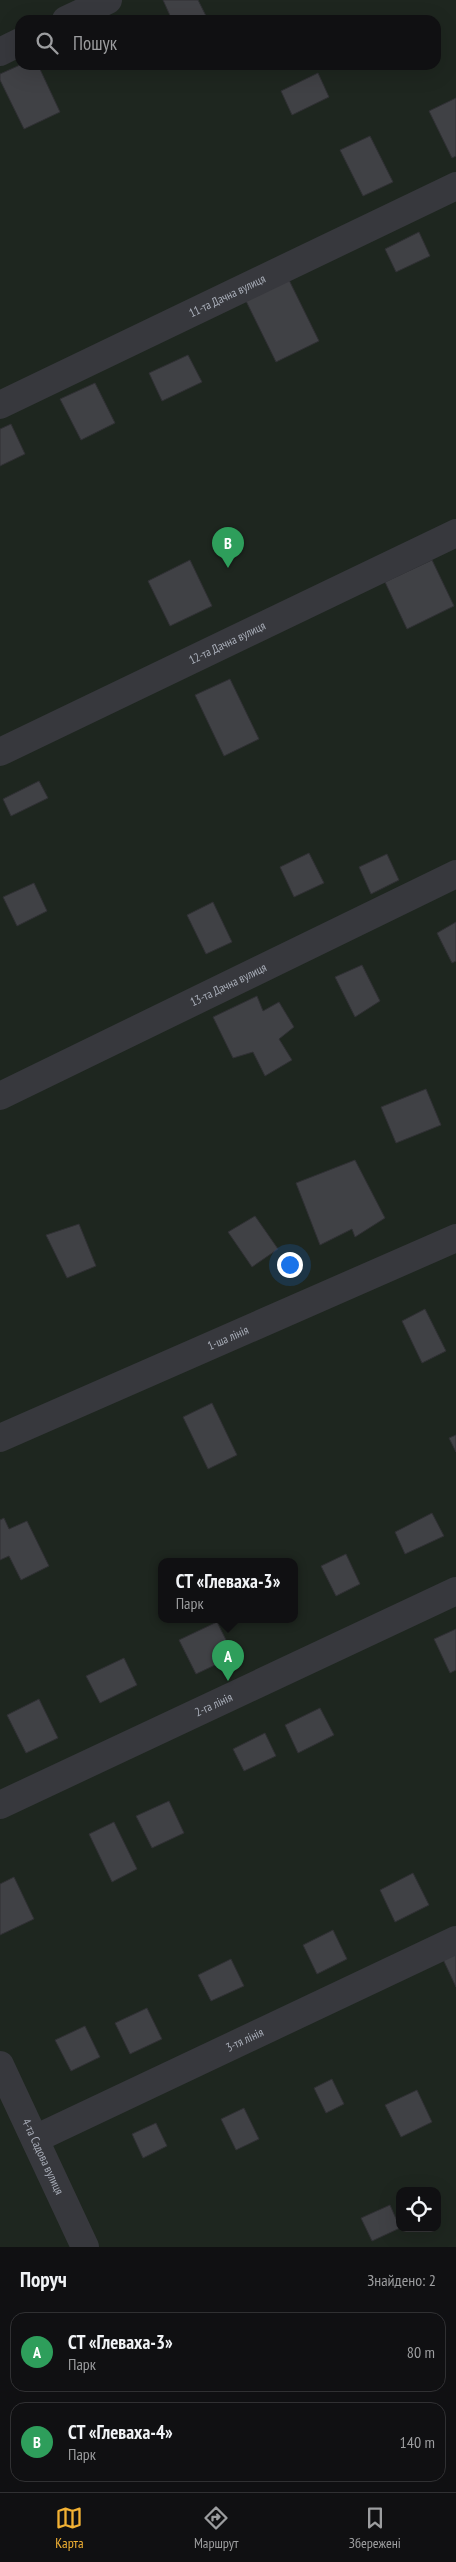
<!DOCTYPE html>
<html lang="uk">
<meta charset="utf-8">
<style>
:root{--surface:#101012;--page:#19191b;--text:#f1f3f6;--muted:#9c9d9f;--line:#303032;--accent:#f2b134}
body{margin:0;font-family:"PT Sans Narrow",sans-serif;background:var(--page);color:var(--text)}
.controls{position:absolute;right:15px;bottom:15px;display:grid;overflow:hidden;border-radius:10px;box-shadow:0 5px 20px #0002}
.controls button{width:45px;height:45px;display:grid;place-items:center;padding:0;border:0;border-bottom:1px solid var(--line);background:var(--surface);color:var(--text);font:25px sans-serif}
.you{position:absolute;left:289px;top:1264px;width:18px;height:18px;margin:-12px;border:4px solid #fff;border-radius:50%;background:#1a73e8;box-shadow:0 0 0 8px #1a73e833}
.badge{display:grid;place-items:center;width:32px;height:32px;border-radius:50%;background:var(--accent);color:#fff;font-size:16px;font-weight:700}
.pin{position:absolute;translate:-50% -41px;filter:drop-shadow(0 1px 2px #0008)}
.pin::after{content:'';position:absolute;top:26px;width:18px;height:15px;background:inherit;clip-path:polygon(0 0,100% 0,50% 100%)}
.popup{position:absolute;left:158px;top:1558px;width:140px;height:65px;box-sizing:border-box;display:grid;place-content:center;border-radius:10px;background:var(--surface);filter:drop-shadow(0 1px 4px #0005);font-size:16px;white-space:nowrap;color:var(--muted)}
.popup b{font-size:19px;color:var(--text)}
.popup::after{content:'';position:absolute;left:50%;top:100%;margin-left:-10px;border:10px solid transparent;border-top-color:var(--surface)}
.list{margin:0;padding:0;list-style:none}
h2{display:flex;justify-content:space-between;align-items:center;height:65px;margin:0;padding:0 20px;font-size:21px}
h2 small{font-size:16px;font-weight:400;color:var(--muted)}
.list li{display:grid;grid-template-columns:32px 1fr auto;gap:15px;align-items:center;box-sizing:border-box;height:80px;margin:0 10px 10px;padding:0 10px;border:1px solid var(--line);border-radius:15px}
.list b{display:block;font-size:19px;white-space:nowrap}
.list p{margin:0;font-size:16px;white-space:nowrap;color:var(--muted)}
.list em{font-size:16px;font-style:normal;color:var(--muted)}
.icon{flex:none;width:28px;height:28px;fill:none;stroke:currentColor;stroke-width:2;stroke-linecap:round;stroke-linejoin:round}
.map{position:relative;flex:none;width:456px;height:2247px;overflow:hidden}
.search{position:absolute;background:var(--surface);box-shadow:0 5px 20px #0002;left:15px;right:15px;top:15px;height:55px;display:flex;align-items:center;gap:12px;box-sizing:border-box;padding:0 18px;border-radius:15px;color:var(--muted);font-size:19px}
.sheet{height:245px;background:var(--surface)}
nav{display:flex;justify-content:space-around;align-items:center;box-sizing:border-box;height:70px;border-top:1px solid var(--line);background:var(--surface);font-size:14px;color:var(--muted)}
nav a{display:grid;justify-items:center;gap:2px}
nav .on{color:var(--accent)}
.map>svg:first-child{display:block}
</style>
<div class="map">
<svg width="456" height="2247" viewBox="0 0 456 2247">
<rect width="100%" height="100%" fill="#161618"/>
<!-- green -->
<path fill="#1e261f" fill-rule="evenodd" d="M0 0H456V2247H78L0 2079ZM20 20H436V65H20ZM162 1562H294V1620H162ZM400 2191H437V2228H400Z
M0 2085 76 2247H0Z"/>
<!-- building -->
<path fill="#404145" stroke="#303034" d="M163 0H198L208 20H172Z
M20 65H38L60 112 24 129 0 80V74Z
M318 73 329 97 292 115 281 91Z
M456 98V156L452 158 429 111Z
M370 136 393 182 363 196 340 150Z
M419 232 430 256 396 272 385 249Z
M288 278 319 341 276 362 245 299Z
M188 355 202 382 162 401 149 373Z
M95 383 115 423 81 440 60 399Z
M11 424 25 454 0 466V429Z
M190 560 212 606 170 626 148 581Z
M432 560 454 606 407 629 385 582Z
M230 679 259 739 224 756 195 695Z
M39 781 48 798 11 816 3 799Z
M309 853 324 883 294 897 280 867Z
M387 854 399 880 371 894 359 867Z
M34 883 47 911 17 926 3 897Z
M213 902 232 942 206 954 187 915Z
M456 922V961L452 963 437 933Z
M362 965 380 1001 355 1017 335 977Z
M257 996 263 1011 279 1002 294 1027 279 1039 292 1060 265 1076 253 1052 233 1058 213 1017Z
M426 1089 441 1125 396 1143 381 1107Z
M355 1160 385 1218 355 1237 352 1229 320 1245 296 1183Z
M255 1216 278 1249 252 1267 228 1232Z
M79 1224 96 1266 67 1278 46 1235Z
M425 1309 446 1351 422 1363 402 1321Z
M212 1403 237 1455 208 1469 183 1417Z
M456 1435V1452L449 1438Z
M432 1513 444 1536 405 1554 395 1532Z
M4 1518 9 1529 27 1521 49 1566 21 1580 9 1556 0 1560V1520Z
M346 1554 360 1584 336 1596 321 1566Z
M217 1622 234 1656 196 1674 179 1640Z
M456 1629V1670L450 1673 434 1639Z
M124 1658 137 1685 100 1703 86 1676Z
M39 1699 58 1738 26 1753 7 1715Z
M320 1708 334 1735 298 1753 285 1725Z
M265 1733 276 1756 244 1771 233 1749Z
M169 1801 184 1833 152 1848 136 1816Z
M114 1822 137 1869 112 1882 89 1834Z
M413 1873 429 1905 395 1922 380 1890Z
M14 1877 34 1919 0 1935V1884Z
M333 1930 347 1959 317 1974 303 1945Z
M456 1948V1987L441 1955Z
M231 1959 244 1986 211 2001 198 1975Z
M147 2008 162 2039 130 2054 115 2023Z
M85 2026 100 2057 71 2071 55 2040Z
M332 2079 344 2104 326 2113 314 2088Z
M417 2090 432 2122 401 2137 385 2105Z
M244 2108 259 2139 236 2150 221 2119Z
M156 2123 167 2146 143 2158 132 2134Z
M390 2205 400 2228 372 2241 361 2218Z"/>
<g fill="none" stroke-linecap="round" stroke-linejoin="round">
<!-- minor -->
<g stroke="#37383d" stroke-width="28">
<path d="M66 20 108 0"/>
<path d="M0 52 20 42"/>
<path id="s1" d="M0 405 456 186"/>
<path id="s2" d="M0 752 456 533"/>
<path id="s3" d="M0 1096 456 874"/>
<path id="s4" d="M0 1438 456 1238"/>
<path id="s5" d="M0 1805 456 1591"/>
<path id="s6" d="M0 2065 85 2247"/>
<path id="s7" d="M35 2139 456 1940"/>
</g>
</g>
<g text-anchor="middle" stroke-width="4.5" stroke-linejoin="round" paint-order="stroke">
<!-- street labels -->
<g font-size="12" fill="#a8adb8" stroke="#111113">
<text dy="4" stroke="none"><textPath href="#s1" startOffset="252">11-та Дачна вулиця</textPath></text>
<text dy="4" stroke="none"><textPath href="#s2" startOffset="252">12-та Дачна вулиця</textPath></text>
<text dy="4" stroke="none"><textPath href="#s3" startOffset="254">13-та Дачна вулиця</textPath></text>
<text dy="4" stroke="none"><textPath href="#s4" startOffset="249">1-ша лінія</textPath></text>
<text dy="4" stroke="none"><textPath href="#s5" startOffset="236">2-га лінія</textPath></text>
<text dy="4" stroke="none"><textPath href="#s7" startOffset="232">3-тя лінія</textPath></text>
<text dy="4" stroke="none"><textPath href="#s6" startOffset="101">4-та Садова вулиця</textPath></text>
</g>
</g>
</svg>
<div class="controls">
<button><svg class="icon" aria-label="locate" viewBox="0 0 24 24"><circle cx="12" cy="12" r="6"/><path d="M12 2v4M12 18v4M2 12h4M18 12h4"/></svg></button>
</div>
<div class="you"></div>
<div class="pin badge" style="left:228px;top:1681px;background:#2e9e5b">A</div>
<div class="popup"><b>СТ «Глеваха-3»</b>Парк</div>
<div class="pin badge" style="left:228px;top:568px;background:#2e9e5b">B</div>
<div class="search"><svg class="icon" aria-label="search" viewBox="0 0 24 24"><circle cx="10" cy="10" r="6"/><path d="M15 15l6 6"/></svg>Пошук</div>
</div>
<section class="sheet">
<h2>Поруч<small>Знайдено: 2</small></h2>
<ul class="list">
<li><span class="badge" style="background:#2e9e5b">A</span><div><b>СТ «Глеваха-3»</b><p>Парк</p></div><em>80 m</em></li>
<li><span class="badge" style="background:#2e9e5b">B</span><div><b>СТ «Глеваха-4»</b><p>Парк</p></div><em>140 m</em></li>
</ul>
</section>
<nav>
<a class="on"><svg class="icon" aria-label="map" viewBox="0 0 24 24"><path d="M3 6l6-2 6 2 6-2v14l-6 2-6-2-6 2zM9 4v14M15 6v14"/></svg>Карта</a>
<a><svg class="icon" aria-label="directions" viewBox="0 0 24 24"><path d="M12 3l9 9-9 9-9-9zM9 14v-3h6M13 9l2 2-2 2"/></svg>Маршрут</a>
<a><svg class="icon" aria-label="saved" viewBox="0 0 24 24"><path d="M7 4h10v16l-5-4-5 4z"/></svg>Збережені</a>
</nav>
